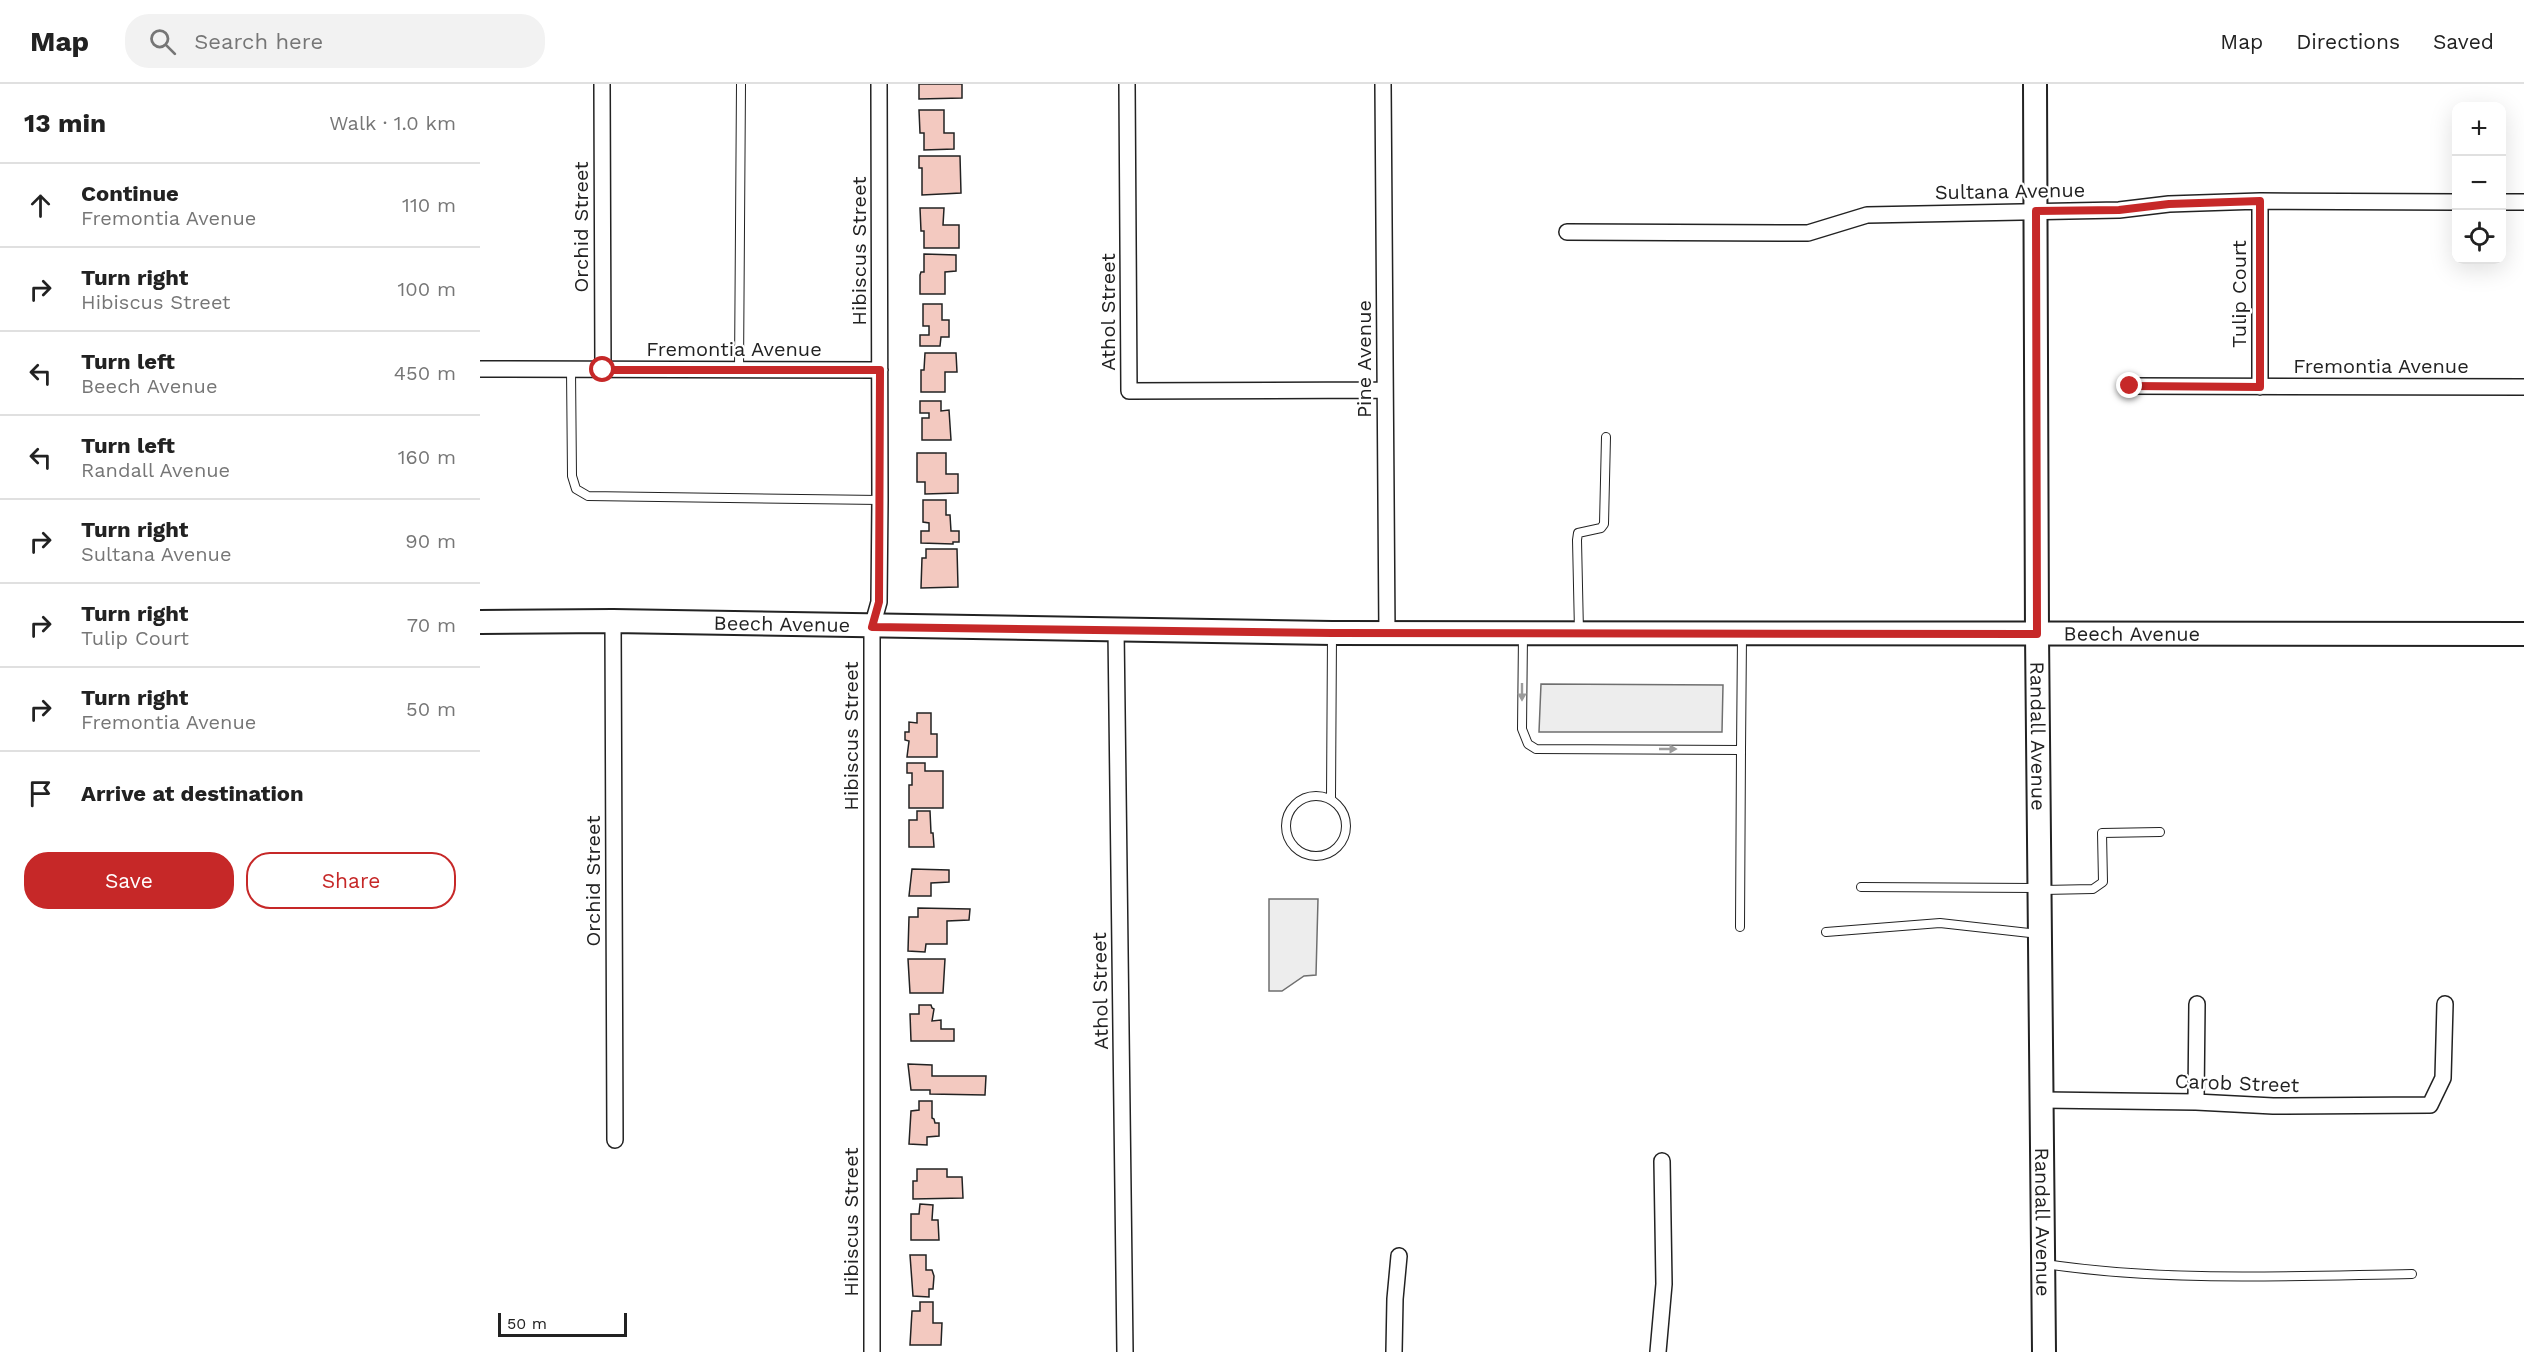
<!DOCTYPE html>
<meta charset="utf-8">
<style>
:root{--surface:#fff;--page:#f2f2f2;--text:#222;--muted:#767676;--line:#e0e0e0;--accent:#c62828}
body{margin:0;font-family:"Work Sans",sans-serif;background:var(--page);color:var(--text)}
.controls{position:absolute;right:18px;top:18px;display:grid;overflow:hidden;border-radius:12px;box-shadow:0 6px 24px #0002}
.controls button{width:54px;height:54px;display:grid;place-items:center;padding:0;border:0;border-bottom:2px solid var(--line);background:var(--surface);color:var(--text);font:30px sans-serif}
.scale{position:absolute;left:18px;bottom:15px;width:129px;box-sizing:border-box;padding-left:6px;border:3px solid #222;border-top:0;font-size:16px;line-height:21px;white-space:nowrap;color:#222;-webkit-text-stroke:4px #fff;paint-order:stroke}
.stop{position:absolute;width:18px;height:18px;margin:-14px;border:4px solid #c62828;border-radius:50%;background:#fff}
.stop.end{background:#c62828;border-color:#fff;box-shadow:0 2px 6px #0008}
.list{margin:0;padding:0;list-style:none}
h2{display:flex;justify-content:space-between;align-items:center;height:78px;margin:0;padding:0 24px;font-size:26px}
h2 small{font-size:20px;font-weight:400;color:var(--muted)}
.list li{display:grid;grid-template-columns:39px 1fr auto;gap:18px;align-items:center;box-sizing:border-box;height:84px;padding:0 24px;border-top:2px solid var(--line)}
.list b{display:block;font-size:22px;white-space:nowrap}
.list p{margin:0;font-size:20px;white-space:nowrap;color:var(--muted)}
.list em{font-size:20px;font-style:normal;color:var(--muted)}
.actions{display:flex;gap:12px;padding:18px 24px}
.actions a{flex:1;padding:14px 0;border:2px solid var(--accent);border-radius:24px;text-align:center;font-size:21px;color:var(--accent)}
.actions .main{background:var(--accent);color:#fff}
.icon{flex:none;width:33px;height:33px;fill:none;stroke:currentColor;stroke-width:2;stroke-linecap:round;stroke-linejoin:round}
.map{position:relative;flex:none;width:2044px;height:1268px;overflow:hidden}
header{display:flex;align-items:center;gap:36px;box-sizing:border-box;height:84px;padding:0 30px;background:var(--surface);border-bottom:2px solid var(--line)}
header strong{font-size:28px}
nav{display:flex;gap:33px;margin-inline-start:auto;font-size:21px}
.search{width:420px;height:54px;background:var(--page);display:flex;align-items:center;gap:15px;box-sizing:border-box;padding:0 21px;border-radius:24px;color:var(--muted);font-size:22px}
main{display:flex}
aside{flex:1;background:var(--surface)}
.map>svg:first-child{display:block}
</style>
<header>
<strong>Map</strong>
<div class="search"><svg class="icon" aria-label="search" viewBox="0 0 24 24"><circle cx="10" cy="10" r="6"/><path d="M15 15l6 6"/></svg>Search here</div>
<nav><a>Map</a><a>Directions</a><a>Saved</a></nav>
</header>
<main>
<aside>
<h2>13 min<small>Walk · 1.0 km</small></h2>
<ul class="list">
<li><svg class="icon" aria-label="ahead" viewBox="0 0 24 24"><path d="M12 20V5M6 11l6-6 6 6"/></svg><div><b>Continue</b><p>Fremontia Avenue</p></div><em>110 m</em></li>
<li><svg class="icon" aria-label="right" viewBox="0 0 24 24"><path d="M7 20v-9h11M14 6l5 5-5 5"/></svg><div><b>Turn right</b><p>Hibiscus Street</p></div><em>100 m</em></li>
<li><svg class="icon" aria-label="left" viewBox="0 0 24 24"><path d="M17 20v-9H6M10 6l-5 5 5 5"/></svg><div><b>Turn left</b><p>Beech Avenue</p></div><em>450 m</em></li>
<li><svg class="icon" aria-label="left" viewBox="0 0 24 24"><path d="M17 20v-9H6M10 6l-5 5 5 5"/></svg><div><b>Turn left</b><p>Randall Avenue</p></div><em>160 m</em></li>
<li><svg class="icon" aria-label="right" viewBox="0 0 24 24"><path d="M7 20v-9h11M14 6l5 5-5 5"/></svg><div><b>Turn right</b><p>Sultana Avenue</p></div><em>90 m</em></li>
<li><svg class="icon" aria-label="right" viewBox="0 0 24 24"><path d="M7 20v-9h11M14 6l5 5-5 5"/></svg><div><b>Turn right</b><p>Tulip Court</p></div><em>70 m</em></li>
<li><svg class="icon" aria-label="right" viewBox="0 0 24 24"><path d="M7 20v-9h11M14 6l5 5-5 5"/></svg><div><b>Turn right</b><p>Fremontia Avenue</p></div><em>50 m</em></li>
<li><svg class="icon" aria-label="arrive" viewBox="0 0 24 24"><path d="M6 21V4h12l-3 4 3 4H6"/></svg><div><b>Arrive at destination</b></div></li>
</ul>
<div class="actions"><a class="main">Save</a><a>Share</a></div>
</aside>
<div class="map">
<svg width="2044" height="1268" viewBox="0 0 2044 1268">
<rect width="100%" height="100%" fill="#fff"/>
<!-- parking -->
<path fill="#ededed" stroke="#6f6f6f" stroke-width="1.5" d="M1061 600 1243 601 1242 648H1059Z
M789 815H838L836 891 824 892 802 907H789Z"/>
<!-- building -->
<path fill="#f3c9c0" stroke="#222" stroke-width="1.5" d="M439 0H482V14L439 15Z
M439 26H464V49H474V65L444 66V49H440Z
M439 72H480L481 109 442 111V84H439Z
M440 124H464L463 141H479V164H444V147H441Z
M444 170 476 171V187L465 188V210H440V191L441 188H444Z
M443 220H462V236H469V253H461L460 262H440V251H449V242H443Z
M445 269H476L477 288H465V308H441V286H444Z
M440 317H461V327L469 326 471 356H442V334H449V329H440Z
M437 369H466V390H478V409L445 410V398H437Z
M443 416H466V431H470L471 447H479V458H473V460L441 459V447H449V439L443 438Z
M446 465H477L478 503 441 504 442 474H446Z
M437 629H451V650H457V673H427L429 657 425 656V648H429V638L437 639Z
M427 679H445V687H463V724H429V701H432V689H427Z
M437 727H450L451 749H453L454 763H429V736H437Z
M432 785 469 786V798L451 799V812H429Z
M438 824 490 825 489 836 467 837V860H446L445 868 428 867 429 833H438Z
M428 875H465L463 909H430Z
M439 921H451L452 924 454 925 452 937 461 936V945H474V957H431L430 930H439Z
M428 980 452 981V992H506L505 1011 450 1010V1006H431Z
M439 1017H452V1034L454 1035 455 1039H459V1052L447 1053V1061L429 1060 431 1027 439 1026Z
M437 1085H467V1093H482L483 1114 433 1115V1097H437Z
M440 1120 453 1121 452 1136H458L459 1156H431V1130H439Z
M430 1171H446V1186H452L454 1192 453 1205H449V1213L433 1212Z
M440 1218H453V1239H462L461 1261H430L432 1227H440Z"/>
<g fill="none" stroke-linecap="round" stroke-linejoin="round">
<!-- lane casing -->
<g stroke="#222" stroke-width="10">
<path id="lane" d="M91 286 92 392 96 405 108 412 400 416
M259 286 261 0
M1099 548 1097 456 1098 449 1121 444 1124 440 1126 353
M1043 551 1042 645 1048 660 1056 665 1261 666 1262 553
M806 742a30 30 0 1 1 60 0a30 30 0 1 1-60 0Z
M851 715 852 551
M1381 803 1558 804
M1563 806 1613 805 1623 798 1622 749 1680 748
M1260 843 1261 666
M1346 848 1460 839 1559 850
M1565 1180C1686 1198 1809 1192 1932 1190"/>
</g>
<!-- street casing -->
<g stroke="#222" stroke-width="18">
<path id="street" d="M122 0 123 286
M647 0 649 307 905 306
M903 0 907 550
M1780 117V303
M2022 118H2044
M1087 148 1328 149 1387 131 1639 126 1689 120 1780 117 1976 118
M0 285 400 286
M1650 302 2044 303
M133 537 135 1056
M636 545 645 1268
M1563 1016 1716 1018 1793 1022 1950 1021 1963 994 1965 920
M1716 1018 1717 920
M392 1268V543L399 518 400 416 399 0
M914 1268 915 1215 919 1172
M1178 1268 1184 1200 1182 1077"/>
</g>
<!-- secondary casing -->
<g stroke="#222" stroke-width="26">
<g id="secondary">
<path id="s1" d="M1555 0 1557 550 1564 1268"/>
<path id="s2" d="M0 538 133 537 852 549 2044 550"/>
</g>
</g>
<!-- lane -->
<use href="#lane" stroke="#fff" stroke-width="8"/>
<!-- street -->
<use href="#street" stroke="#fff" stroke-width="15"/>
<!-- secondary -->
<use href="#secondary" stroke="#fff" stroke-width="22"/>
</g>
<!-- one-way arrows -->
<defs><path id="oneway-solid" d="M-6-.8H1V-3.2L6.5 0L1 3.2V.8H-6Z" transform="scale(1.5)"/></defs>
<g fill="#9c9c9c">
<use href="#oneway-solid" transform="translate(1042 608) rotate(90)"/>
<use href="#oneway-solid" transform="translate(1188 665)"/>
</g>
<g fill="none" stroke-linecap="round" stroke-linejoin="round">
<!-- route -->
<path stroke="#c62828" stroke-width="8" d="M123 286H400L399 518 392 543 852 549 1557 550 1556 127 1639 126 1689 120 1780 117V303L1650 302"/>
</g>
<g text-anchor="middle" stroke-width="4.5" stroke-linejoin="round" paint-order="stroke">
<!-- street labels -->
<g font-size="20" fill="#222" stroke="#fff">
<text transform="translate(1530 107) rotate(-1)" y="7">Sultana Avenue</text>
<text transform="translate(101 143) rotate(-90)" y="7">Orchid Street</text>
<text transform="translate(379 167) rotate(-90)" y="7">Hibiscus Street</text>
<text transform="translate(1759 210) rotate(-90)" y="7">Tulip Court</text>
<text transform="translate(628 228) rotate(-90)" y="7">Athol Street</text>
<text x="254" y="272">Fremontia Avenue</text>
<text transform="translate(884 275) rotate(-90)" y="7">Pine Avenue</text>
<text x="1901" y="289">Fremontia Avenue</text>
<text dy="7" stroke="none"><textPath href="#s2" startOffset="302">Beech Avenue</textPath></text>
<text dy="7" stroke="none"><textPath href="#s2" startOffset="1652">Beech Avenue</textPath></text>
<text transform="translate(371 652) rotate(-90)" y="7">Hibiscus Street</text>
<text dy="7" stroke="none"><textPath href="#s1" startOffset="652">Randall Avenue</textPath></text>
<text transform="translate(113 797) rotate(-90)" y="7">Orchid Street</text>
<text transform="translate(620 907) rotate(-91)" y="7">Athol Street</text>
<text transform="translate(1757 999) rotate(2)" y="7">Carob Street</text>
<text transform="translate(371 1138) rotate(-90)" y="7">Hibiscus Street</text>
<text dy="7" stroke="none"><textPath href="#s1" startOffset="1138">Randall Avenue</textPath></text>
</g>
</g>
</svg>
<div class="controls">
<button>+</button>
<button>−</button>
<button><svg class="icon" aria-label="locate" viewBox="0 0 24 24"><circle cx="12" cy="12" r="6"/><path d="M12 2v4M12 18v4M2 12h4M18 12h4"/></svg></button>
</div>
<div class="scale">50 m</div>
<div class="stop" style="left:123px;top:286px"></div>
<div class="stop end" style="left:1650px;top:302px"></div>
</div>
</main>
